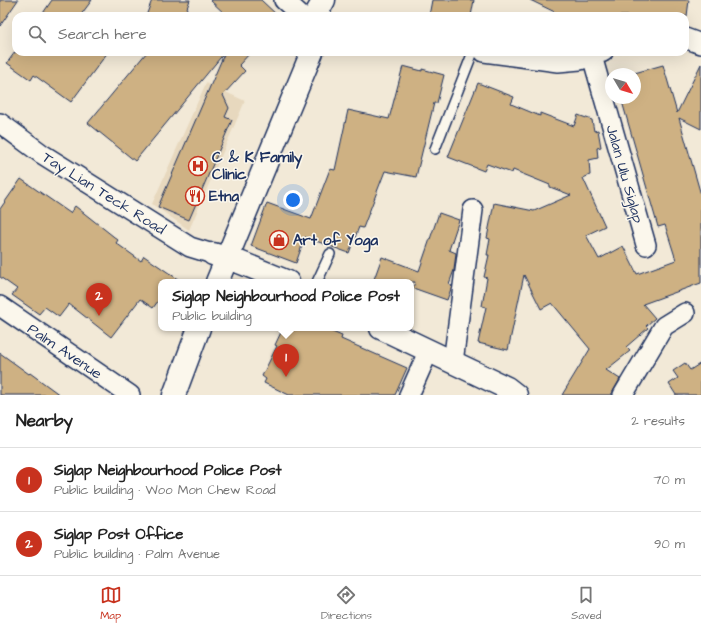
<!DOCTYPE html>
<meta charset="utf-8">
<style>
:root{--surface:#fff;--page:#f2f2f2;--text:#222;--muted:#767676;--line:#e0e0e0;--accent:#c8321e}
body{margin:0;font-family:"Architects Daughter",sans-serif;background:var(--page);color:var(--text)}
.compass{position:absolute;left:605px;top:68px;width:36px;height:36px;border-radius:50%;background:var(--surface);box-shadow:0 4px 16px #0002;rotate:128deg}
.you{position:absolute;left:293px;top:200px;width:14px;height:14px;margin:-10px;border:3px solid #fff;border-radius:50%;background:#1a73e8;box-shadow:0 0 0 6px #1a73e833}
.badge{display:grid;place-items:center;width:26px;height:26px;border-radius:50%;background:var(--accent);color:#fff;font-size:13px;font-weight:700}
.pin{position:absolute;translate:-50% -33px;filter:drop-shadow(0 1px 2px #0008)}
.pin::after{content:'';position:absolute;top:21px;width:14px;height:12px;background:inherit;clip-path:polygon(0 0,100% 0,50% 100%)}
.popup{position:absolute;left:158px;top:279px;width:256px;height:52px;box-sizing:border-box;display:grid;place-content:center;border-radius:8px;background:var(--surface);filter:drop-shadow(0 1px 3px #0005);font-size:13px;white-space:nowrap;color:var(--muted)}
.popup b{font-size:15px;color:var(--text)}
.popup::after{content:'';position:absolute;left:50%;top:100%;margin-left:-8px;border:8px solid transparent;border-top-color:var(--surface)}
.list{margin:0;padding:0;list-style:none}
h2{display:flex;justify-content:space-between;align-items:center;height:52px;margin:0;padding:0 16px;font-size:17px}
h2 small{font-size:13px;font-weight:400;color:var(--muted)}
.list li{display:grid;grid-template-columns:26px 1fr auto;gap:12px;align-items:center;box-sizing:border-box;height:64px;padding:0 16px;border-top:1px solid var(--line)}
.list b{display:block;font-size:15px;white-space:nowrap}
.list p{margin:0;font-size:13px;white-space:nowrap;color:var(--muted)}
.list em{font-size:13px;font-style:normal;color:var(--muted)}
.icon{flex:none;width:22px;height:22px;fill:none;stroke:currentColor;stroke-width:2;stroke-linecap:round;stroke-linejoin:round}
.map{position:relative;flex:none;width:701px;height:395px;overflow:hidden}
.search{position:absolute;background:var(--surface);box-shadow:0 4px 16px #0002;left:12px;right:12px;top:12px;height:44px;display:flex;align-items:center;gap:10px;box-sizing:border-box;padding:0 14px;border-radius:12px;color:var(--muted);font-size:15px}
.sheet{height:180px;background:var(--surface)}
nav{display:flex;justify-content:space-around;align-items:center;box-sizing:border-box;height:56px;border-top:1px solid var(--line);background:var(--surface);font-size:11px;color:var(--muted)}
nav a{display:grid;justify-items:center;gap:2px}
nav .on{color:var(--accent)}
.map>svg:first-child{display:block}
</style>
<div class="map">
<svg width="701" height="395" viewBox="0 0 701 395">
<rect width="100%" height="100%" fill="#f2e9d7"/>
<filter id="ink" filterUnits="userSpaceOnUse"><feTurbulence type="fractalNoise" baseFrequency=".025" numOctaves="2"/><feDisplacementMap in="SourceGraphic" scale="8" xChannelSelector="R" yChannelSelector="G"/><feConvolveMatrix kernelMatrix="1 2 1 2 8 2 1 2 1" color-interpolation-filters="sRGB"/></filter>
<g filter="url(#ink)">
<!-- built -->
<path fill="#e7d8be" d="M206 83 245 101 189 230 152 204Z"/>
<!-- building -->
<path fill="#ceb183" stroke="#1b2f5e" d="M0 0H18L0 26Z
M52 0H92L80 16H41Z
M152 0H190L184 16H146Z
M210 0H261L278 16H227Z
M432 0H474L471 16H429Z
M530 0H689L687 16H563Z
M15 52H108L71 102 34 75 31 80 7 63Z
M147 52H225L135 161 88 123Z
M225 52H251L239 65 245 71 223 95 229 108 225 117 232 120 189 220 158 207Z
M701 64V129L679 118 701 195V283L643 304 655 318 646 326 648 328 626 347 630 351 606 370 620 379 611 395H562L590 349 552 303 541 309 524 275 508 350 478 343 486 307 482 306 487 278 484 277 489 255H487L490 239 487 238 494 203 534 211 571 195 550 187V185L513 170 512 173 487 164 484 171 448 157 478 83 514 97 511 104 540 116V113L574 126 578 115 592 120 594 131 598 130 601 147 597 148 598 158 589 160 590 175 583 178 605 226 586 235 599 259 623 246 637 274 676 260 665 225 658 227 621 98H635V74H631L663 65 677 113Z
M403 66 422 71V69L444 75 437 103H434L416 177 385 171 363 228 359 227 349 253 305 237 296 263 251 246 267 203 311 219 330 169 335 170 348 110 389 119Z
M21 179 70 213 75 206 118 240 116 243 141 261 144 256 182 282H161V297L153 308 140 299 111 337 69 304 59 317 45 307 39 314 12 295 17 289 0 277V209Z
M439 213 459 220 449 250 456 253 454 270 449 284 452 286 447 300 413 288 415 282H373L382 257 419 271Z
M283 328H323L342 336 341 339 407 368 395 395H289L264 383 266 379 262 376 277 346 275 345Z
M0 353 29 374 30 373 60 395H0Z
M685 363 690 370 701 363V395H676L669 384 678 378 673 371Z"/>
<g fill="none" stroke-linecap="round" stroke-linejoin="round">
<!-- service casing -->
<g stroke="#1b2f5e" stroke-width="12">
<path id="service" d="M435 149 473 52
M317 282 330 254"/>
</g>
<!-- minor casing -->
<g stroke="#1b2f5e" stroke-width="22">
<path id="minor" d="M284 0 302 16
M685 38 701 44
M484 52 558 62 580 60 603 52
M592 56 646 245
M0 123 42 154 190 247 213 254
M0 306 130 395
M453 362 473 210
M409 395 428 352
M623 395 664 326 685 313"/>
</g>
<!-- tertiary casing -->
<g stroke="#1b2f5e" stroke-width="25">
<path id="tertiary" d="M213 254 239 262 288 282
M381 328 507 388 516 395"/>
</g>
<!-- secondary casing -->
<g stroke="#1b2f5e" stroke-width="25">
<path id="secondary" d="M315 16 324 0
M217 282 312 52
M174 395 199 328"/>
</g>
<!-- service -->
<use href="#service" stroke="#fbf7ec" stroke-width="9"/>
<!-- minor -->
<use href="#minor" stroke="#fbf7ec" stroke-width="19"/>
<!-- tertiary -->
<use href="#tertiary" stroke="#fbf7ec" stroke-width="22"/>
<!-- secondary -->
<use href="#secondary" stroke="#fbf7ec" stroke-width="22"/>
</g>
</g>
<!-- icons -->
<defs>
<g id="hospital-ring" transform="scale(1)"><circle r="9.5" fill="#fbf7ec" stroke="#c8321e" stroke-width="1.5"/><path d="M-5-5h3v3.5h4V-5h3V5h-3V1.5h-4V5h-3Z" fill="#c8321e"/></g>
<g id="restaurant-ring" transform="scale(1)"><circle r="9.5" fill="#fbf7ec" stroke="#c8321e" stroke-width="1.5"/><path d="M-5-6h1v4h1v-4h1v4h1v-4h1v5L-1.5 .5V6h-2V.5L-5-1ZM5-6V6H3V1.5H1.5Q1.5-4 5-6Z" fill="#c8321e"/></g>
<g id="shop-ring" transform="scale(1)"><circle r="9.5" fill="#fbf7ec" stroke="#c8321e" stroke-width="1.5"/><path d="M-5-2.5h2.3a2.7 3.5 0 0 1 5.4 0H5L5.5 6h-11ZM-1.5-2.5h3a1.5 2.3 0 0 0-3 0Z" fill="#c8321e"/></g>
</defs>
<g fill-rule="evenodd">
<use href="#hospital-ring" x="198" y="166"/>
<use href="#restaurant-ring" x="195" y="196"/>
<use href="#shop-ring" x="279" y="240"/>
</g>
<g text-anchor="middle" stroke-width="3" stroke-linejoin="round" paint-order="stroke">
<!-- poi labels -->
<g font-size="15" font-weight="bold" fill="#1b2f5e" stroke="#fbf7ec" text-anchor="start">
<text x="212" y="162">C &amp; K Family<tspan x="212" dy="17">Clinic</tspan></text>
<text x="209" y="201">Etna</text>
<text x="293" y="245">Art of Yoga</text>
</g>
<!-- street labels -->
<g font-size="15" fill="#1b2f5e" stroke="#fbf7ec">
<text transform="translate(625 174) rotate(74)" y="5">Jalan Ulu Siglap</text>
<text transform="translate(104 193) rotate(32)" y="5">Tay Lian Teck Road</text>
<text transform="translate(65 351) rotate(34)" y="5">Palm Avenue</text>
</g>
</g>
</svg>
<svg class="compass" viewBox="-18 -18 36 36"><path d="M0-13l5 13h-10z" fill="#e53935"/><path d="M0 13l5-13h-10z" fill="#767676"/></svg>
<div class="you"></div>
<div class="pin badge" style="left:286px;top:377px">1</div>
<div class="popup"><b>Siglap Neighbourhood Police Post</b>Public building</div>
<div class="pin badge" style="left:99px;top:316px">2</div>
<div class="search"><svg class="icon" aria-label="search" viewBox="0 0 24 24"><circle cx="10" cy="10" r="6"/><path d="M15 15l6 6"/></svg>Search here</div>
</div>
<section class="sheet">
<h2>Nearby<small>2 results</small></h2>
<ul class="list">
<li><span class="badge">1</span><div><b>Siglap Neighbourhood Police Post</b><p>Public building · Woo Mon Chew Road</p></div><em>70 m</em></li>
<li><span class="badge">2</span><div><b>Siglap Post Office</b><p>Public building · Palm Avenue</p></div><em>90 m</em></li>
</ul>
</section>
<nav>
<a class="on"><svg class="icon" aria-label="map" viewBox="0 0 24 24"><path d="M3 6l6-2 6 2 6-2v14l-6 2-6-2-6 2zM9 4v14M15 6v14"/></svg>Map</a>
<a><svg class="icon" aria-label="directions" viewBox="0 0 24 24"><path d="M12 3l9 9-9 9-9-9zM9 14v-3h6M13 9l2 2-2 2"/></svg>Directions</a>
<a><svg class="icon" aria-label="saved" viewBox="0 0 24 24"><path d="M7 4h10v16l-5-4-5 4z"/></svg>Saved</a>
</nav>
